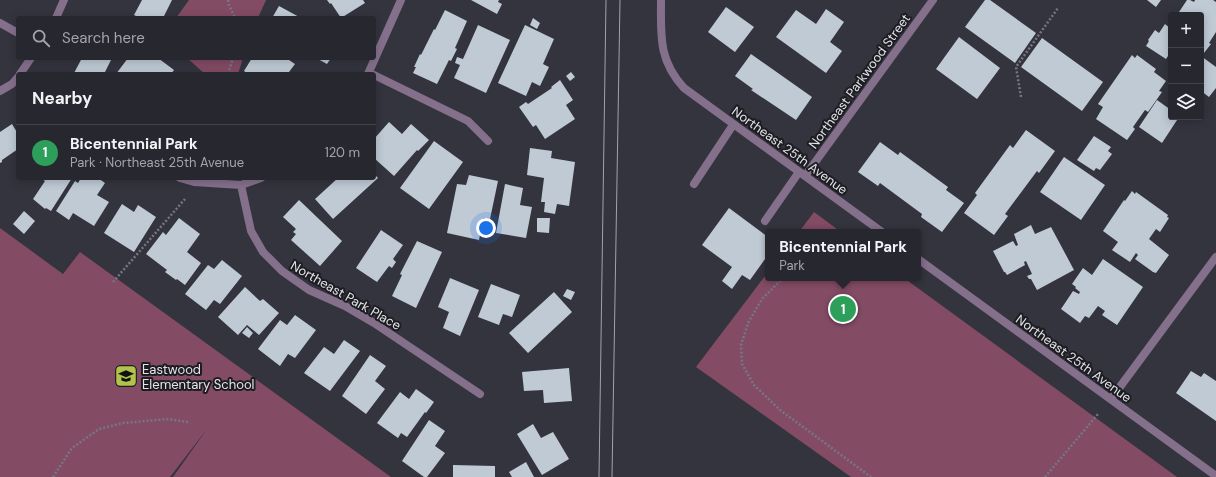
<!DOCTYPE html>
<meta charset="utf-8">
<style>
:root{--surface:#27272f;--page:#33333b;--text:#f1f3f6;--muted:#a4a5aa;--line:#43444b;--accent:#b2c34b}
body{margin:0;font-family:"DM Sans",sans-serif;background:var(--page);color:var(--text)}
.controls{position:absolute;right:12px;top:12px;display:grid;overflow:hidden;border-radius:4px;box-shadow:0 2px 10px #0003}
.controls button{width:36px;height:36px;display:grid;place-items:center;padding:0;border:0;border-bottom:1px solid var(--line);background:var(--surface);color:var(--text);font:20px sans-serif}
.you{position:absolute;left:486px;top:228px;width:14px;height:14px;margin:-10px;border:3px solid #fff;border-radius:50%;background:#1a73e8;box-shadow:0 0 0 6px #1a73e833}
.badge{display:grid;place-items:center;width:26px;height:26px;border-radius:50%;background:var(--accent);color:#fff;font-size:13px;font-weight:700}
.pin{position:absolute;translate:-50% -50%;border:2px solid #fff;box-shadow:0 1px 4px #0006}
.popup{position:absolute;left:765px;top:229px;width:156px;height:52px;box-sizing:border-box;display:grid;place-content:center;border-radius:4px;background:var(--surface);filter:drop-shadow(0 1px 3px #0005);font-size:13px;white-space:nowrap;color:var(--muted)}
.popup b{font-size:15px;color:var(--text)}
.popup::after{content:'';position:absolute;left:50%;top:100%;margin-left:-8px;border:8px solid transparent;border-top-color:var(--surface)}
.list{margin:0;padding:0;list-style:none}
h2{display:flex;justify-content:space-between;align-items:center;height:52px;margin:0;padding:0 16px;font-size:17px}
h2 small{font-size:13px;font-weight:400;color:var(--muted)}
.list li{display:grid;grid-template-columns:26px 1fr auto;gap:12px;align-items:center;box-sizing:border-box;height:56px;padding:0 16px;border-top:1px solid var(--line)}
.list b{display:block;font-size:15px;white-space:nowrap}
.list p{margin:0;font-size:13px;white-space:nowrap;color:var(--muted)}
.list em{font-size:13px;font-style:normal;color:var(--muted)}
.icon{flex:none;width:22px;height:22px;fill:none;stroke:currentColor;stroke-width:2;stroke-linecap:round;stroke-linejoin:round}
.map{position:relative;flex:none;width:1216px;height:477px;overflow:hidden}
.search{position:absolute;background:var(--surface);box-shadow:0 2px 10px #0003;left:16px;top:16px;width:360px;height:44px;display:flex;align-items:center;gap:10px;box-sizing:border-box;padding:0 14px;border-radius:4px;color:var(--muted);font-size:15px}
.panel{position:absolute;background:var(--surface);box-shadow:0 2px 10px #0003;left:16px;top:72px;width:360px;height:108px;border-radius:4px}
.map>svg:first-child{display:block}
</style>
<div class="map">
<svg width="1216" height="477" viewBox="0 0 1216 477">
<rect width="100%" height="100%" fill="#34343f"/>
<!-- green -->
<path fill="#834b64" d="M189 0H266L258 18H176Z
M187 58H243L238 74H205Z
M814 212 841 232H799Z
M0 228 63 274 80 252 391 477H173L207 429 170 477H0Z
M768 272V278H904L1177 477H851L696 367Z"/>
<!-- building -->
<path fill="#bfcad5" d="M142 0H172L163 18H140L134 15Z
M327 0H363L365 3 341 18 331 3 330 4Z
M471 0H499L498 2 502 4 497 14Z
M985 0H990L1036 33 1015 63 965 27Z
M1147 0H1161L1156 7Z
M1187 0H1190L1194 2 1195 0H1213L1216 2V32L1209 43 1211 44 1204 53 1201 51V15H1177Z
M279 6 301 18H272Z
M726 7 754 27 735 52 708 32Z
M826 9 844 22 830 42 842 51 826 73 776 37 796 10 816 24Z
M445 10 467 21 455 48 457 49 451 61 449 60 437 84 413 73 416 67H414L420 54 421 55 434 29 435 30Z
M533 18 540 23 537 29 530 25Z
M1165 24 1171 29V58L1168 56 1166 59 1146 46 1149 41 1148 40 1155 30 1159 33Z
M478 25 510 40 486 93 454 78 460 65 455 63 457 57 463 59Z
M525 25 554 39 543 64 549 67 540 86 532 82 526 96 498 83Z
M959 37 1000 68 977 99 936 69Z
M1042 38 1103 82 1082 111 1021 67Z
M751 54 812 97 796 120 751 90 753 89 735 76Z
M1132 55 1135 58 1137 55 1156 69 1154 72 1166 81 1159 91 1162 92 1148 112 1145 110 1133 127 1135 129 1127 140 1096 119 1103 107 1098 104Z
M1201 56 1216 67V88L1209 97 1201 91Z
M82 58H112L104 74H77L74 73Z
M128 58H158L174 70 171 74H116Z
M252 58H286L295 64 289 72 292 74H248L244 71Z
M316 58H331L327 64Z
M571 72 575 77 570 81 566 76Z
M560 80 573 100 566 105 575 119 545 139 536 125 533 127 519 107 526 102 528 104 552 88 551 87Z
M1157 100 1171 110V117H1179L1162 143 1139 127Z
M389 122 402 134 411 124 429 140 418 151 417 150 394 176 374 158V139Z
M12 124 18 134V149L2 160V162L0 163V132Z
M1026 130 1055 151 1039 173 1037 171 1005 214 1008 216 994 235 964 213 977 195 975 193 1010 145 1013 148Z
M1094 136 1111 147 1108 151 1112 154 1100 170 1096 168 1094 171 1077 160Z
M434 141 463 162 429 209 400 188Z
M880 142 898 155 900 152 948 187 946 190 964 203 942 232 921 217 922 214 880 183 878 186 858 172Z
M530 148 552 151 551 158 575 162 569 206 557 204 555 214 544 212 545 202H541L544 178 527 175Z
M1064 157 1105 185 1081 220 1040 192Z
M374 174 378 178 333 219 315 199 338 178H374Z
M469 175 498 181 490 219 483 218 479 240 447 233 457 184 466 185Z
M40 178H72L51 211 46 208 45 209 33 199 45 181Z
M81 178H98L105 183 97 195 109 202 94 226 73 213 69 220 56 211 75 181 78 183Z
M505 184 523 188 520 205 532 207 526 238 496 233Z
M1132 191 1135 194 1136 192 1168 215 1167 217 1169 218 1160 232 1156 229 1149 239 1169 255 1156 273 1153 272 1135 259 1138 255 1136 253 1130 262 1112 250 1118 242 1103 231 1124 200 1125 201Z
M299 200 342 241 320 266 291 240 296 234 293 232 296 229 283 217Z
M122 204 134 212 138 205 156 217 134 252 104 233Z
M729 208 768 237V255L750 280 742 275 732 289 722 281 732 267 702 245Z
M24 211 35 221 24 234 13 224Z
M179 218 200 234 187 252 201 263 185 285 177 279 176 280 165 272 167 270 146 254 163 232 166 235Z
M537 218H550L549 233 537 232Z
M1031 225 1035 234 1051 227 1074 270 1037 290 1031 279H1029L1027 276 1032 274 1026 261 1024 262 1025 265 1007 275 1005 272H1004L993 251 1013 241 1016 246 1018 245 1014 234Z
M381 230 403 245 393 259 396 262 392 268 389 266 377 282 356 268Z
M417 241 442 252 416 308 392 296 402 275 400 274Z
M1103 259 1143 287 1117 325 1102 315 1105 311 1098 306 1089 318 1085 316 1080 323 1061 309 1073 291 1079 294 1080 292 1075 288 1076 287 1072 284 1083 268 1092 275Z
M222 260 242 276 220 304 214 300 206 310 185 294 208 265 214 269Z
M450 278 479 290 460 336 443 328 449 312 438 307Z
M491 284 520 295 512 317 503 314 499 325 478 317Z
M245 287 260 301 263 299 279 313 259 335 247 325 238 335 218 317Z
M567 289 575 292 571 300 563 296Z
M554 292 572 312 528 353 509 333Z
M295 315 316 330 295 358 288 354 280 366 258 349 280 320 287 325Z
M247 327 253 333 249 338 242 333Z
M344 340 360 351 330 391 304 373 324 347 334 354Z
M370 355 386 366 375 381 385 389 366 414 342 396Z
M569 368 572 401 544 403 543 390 524 391 522 372Z
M1191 371 1201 377 1204 373 1216 381V421L1176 393Z
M416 389 434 402 426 413 425 412 407 437 401 433 398 438 377 423 400 392 409 399Z
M429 420 445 431 435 446 445 453 427 477H424L402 461Z
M533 424 541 438 553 432 569 459 542 475 517 434Z
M526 462 534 477H512L509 472Z
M453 465 495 466V477H453Z"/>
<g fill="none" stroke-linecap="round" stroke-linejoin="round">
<!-- path -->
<path stroke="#777781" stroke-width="2.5" stroke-dasharray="2 2" stroke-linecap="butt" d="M228 0 229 5 235 18
M228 74 233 58
M1021 97 1016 67 1058 8
M843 232 845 229
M784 278 779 282 762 299 748 323 741 345 742 364 754 385 780 410 871 477
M113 282 185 199
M53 477 72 448 99 429 123 423 168 419 188 422
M1045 477 1098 414"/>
<!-- service -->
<path stroke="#85708c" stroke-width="8" d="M374 75 468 121 488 141
M694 184 733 125
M765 221 799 172"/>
<!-- minor -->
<path stroke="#85708c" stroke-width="8" d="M661 0C661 35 658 60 684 88L882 232
M56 18 64 0
M0 23 18 33
M20 74 31 58
M368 74 401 0
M0 91 12 84 18 77
M805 176 933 0
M180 178 194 182 241 185 261 178
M241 185 251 231 263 252 282 271 309 290 345 306 374 323 480 394
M918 259 1216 476
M1111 399 1216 257"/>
<!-- tram -->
<path stroke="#a1a2aa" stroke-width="1" d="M599 477 606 0
M612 477 620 0"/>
</g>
<!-- icons -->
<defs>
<g id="school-square" transform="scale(1.15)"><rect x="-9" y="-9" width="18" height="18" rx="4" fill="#b2c34b" stroke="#1c1c21"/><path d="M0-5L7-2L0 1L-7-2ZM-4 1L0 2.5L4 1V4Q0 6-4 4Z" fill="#111"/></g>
</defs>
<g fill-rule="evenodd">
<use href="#school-square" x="126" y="376"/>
</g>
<g text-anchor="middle" stroke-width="4" stroke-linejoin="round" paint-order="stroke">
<!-- street labels -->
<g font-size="13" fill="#e3e4eb" stroke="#1c1c21">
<text transform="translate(859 81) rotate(-54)" y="5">Northeast Parkwood Street</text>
<text transform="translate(790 150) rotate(36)" y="5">Northeast 25th Avenue</text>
<text transform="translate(346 295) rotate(30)" y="5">Northeast Park Place</text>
<text transform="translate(1074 358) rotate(36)" y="5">Northeast 25th Avenue</text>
</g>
<!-- poi labels -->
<g font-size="13" fill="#e3e4eb" stroke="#1c1c21" text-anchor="start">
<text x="142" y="374">Eastwood<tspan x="142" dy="15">Elementary School</tspan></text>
</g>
</g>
</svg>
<div class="controls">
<button>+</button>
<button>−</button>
<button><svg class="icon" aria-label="layers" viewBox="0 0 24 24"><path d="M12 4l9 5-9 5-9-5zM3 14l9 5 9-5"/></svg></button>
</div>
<div class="you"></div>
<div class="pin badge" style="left:843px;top:309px;background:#2e9e5b">1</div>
<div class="popup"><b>Bicentennial Park</b>Park</div>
<div class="search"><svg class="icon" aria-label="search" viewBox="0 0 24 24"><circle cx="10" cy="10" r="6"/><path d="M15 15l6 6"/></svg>Search here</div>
<section class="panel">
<h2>Nearby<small></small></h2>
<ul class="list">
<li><span class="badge" style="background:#2e9e5b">1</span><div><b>Bicentennial Park</b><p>Park · Northeast 25th Avenue</p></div><em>120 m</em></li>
</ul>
</section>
</div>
